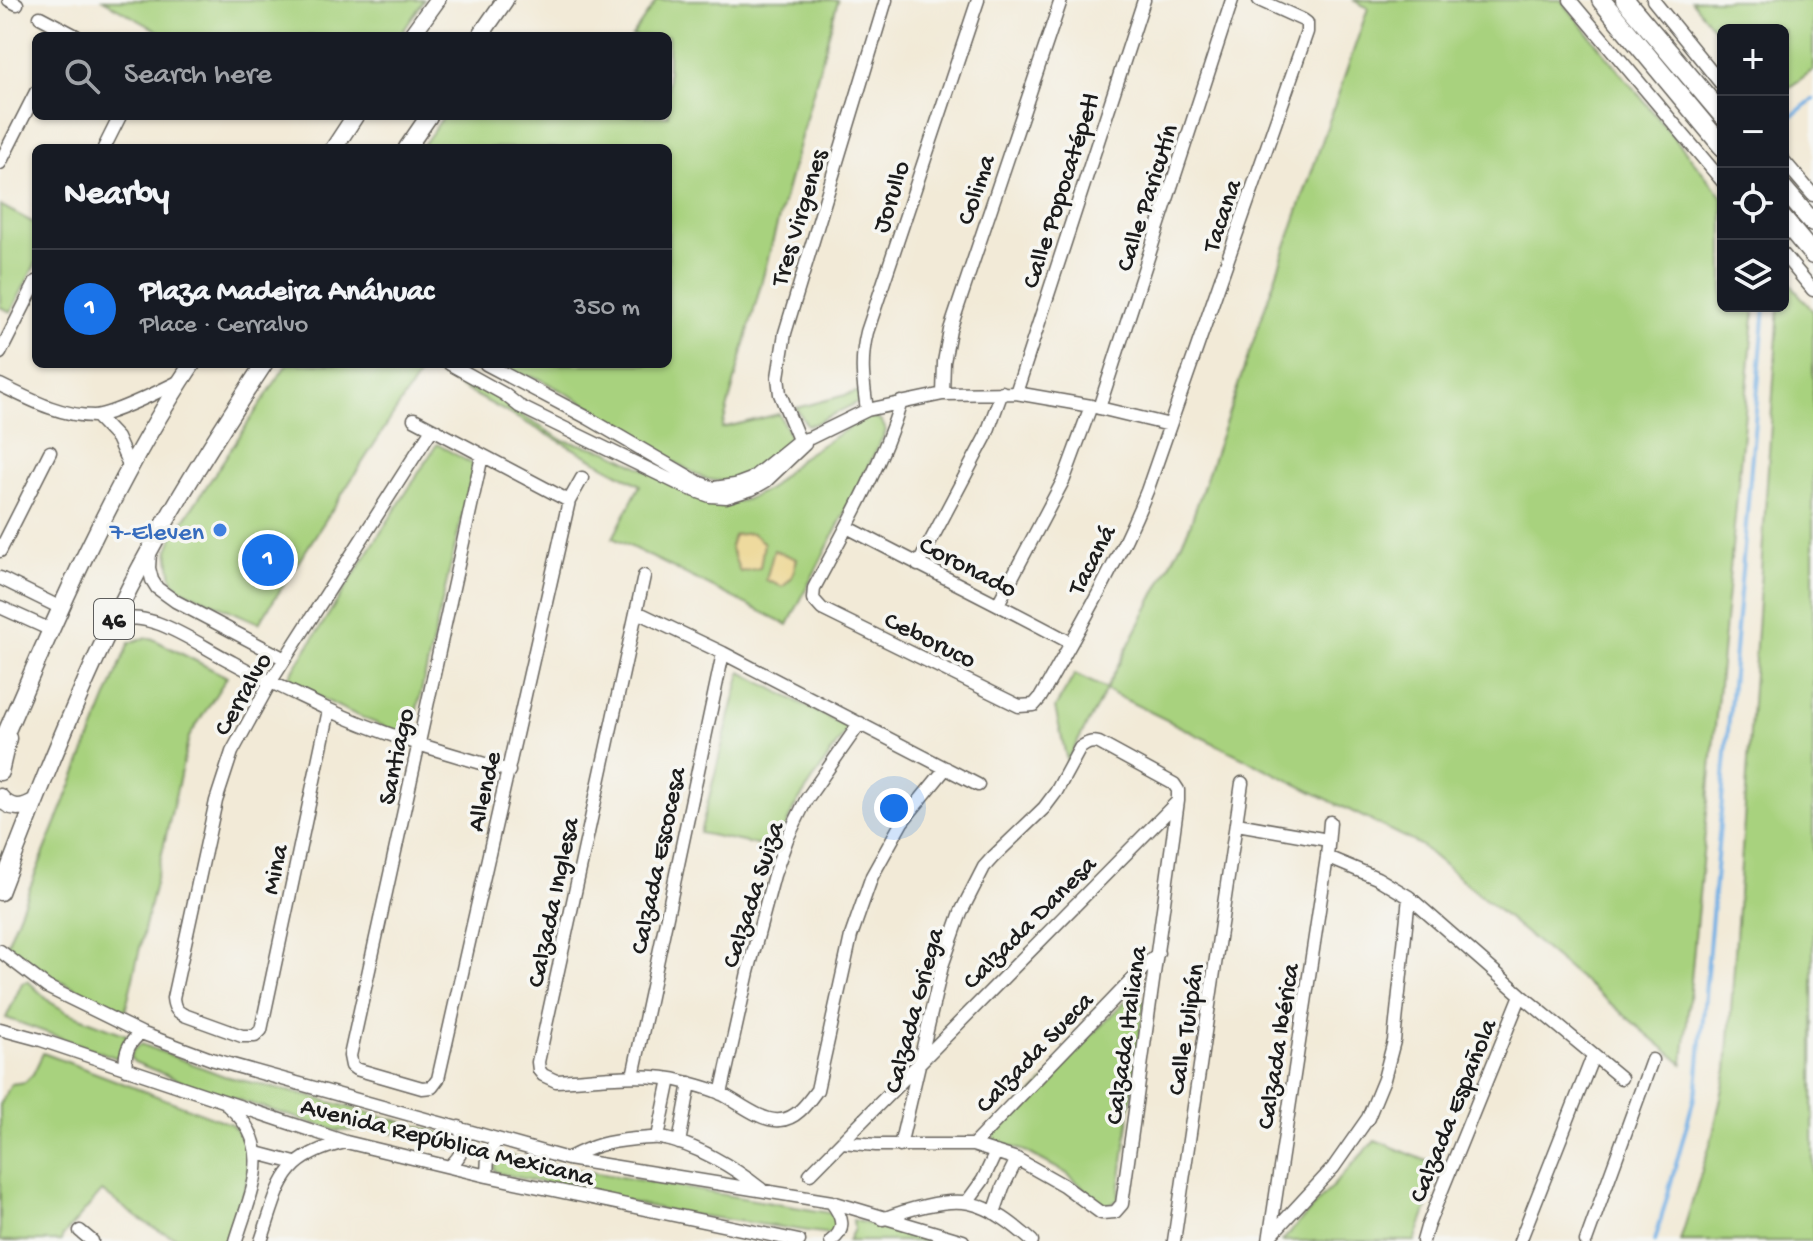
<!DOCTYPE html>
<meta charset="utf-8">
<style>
:root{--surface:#171b24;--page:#242831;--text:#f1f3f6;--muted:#9ea1a6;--line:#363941;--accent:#1a73e8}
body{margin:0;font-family:"Gochi Hand",sans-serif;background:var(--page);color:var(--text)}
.controls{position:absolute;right:24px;top:24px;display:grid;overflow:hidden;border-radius:12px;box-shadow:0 2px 6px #0004}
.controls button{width:72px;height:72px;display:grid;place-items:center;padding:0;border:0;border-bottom:2px solid var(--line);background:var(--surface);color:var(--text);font:40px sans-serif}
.you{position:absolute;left:894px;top:808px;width:28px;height:28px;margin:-20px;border:6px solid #fff;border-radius:50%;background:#1a73e8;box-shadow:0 0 0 12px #1a73e833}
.badge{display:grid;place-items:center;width:52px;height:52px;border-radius:50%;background:var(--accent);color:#fff;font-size:26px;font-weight:700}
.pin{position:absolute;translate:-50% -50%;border:4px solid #fff;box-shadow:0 2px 8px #0006}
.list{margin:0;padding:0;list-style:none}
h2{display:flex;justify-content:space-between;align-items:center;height:104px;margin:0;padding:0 32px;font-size:34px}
h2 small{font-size:26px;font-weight:400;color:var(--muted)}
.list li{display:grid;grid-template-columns:52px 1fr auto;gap:24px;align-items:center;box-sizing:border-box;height:120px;padding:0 32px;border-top:2px solid var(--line)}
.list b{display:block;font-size:30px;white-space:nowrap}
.list p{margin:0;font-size:26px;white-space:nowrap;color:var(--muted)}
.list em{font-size:26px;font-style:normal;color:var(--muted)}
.icon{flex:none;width:44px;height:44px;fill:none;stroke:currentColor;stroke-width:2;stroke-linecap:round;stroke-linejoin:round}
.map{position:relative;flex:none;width:1813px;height:1241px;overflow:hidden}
.search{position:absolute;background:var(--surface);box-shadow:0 2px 6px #0004;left:32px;top:32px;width:640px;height:88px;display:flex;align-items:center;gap:20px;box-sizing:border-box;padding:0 28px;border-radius:12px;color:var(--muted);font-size:30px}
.panel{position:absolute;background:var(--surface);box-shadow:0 2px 6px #0004;left:32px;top:144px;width:640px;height:224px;border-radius:12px}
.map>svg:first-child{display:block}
</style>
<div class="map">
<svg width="1813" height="1241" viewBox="0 0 1813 1241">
<rect width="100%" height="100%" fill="#f6f6f2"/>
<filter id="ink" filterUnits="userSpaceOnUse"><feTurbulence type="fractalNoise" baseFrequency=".0125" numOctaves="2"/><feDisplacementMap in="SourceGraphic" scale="16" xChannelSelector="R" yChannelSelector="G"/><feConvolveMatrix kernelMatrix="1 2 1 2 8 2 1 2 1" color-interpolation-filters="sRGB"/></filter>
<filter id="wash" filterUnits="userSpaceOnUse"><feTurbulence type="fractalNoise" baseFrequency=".006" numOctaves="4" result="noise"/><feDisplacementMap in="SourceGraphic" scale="32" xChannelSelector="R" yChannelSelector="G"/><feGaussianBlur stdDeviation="1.8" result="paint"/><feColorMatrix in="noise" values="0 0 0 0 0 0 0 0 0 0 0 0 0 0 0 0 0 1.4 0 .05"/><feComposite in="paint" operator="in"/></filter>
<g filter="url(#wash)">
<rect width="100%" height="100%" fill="#f2ead7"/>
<!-- green -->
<path fill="#a8d27e" stroke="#62774d" stroke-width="2" d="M103 0H424L400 36H167Z
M657 0H838L722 428 779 414 790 436 787 442C760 466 742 490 703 478L625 434 592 407 538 378 511 373 495 364H668V148H421L444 116H668V36H632Z
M1353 0H1561L1723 197V306H1755L1683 1064 1420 845 1106 690 1067 761 1055 708 1075 674 1106 689 1189 528 1368 8Z
M1691 0H1813V70L1783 92V30H1723V40Z
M0 205 36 224V263L11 312 0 307Z
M1783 275 1813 311V1241H1680L1712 1138 1727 1070 1779 306H1783Z
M287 364H445L508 400 523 416 563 440 608 451 707 501 724 504 745 500 769 489 801 458 867 416C878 419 883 420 886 431L788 625 613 538 640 485 424 367 259 623 182 590 172 580 168 550 173 537Z
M861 391 858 402 814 424 807 425 796 408Z
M437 444 474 465 411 735C367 723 328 702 287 680Z
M151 638 227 677 189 737 125 1012 46 974 7 944 129 643 140 639Z
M741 672 848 728 794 808 776 849 700 833Z
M28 981 50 1002 69 1013 127 1035 117 1058 6 1018 22 983Z
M1138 996 1144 1002 1118 1200 1111 1204H1103L1066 1173 1025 1151 994 1142V1131L1128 999Z
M141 1044 224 1076 312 1097 453 1136 457 1140V1146L453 1149 382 1129 338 1131 188 1084 134 1062 131 1058 133 1050Z
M43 1053 231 1124C235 1129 240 1134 243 1140 259 1170 237 1212 226 1241 215 1241 204 1241 193 1241 160 1238 128 1211 102 1191L63 1236 61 1241H0V1105L11 1084 25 1082 33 1074Z
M1375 1140 1442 1167 1415 1241H1282Z
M508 1155 539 1163 835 1214 840 1219 834 1233 830 1234 680 1213 498 1173 494 1169 496 1161 500 1156Z
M853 1220 936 1241H848L854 1229Z"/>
<!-- sand -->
<path fill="#eeda9e" stroke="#857b5d" stroke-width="2" d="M752 533 764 543 760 568 740 572 730 546 734 535Z
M774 550 797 559 792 577 783 587 766 580Z"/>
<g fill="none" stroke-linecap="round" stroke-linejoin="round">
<!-- stream -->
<path stroke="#72afe4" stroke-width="4" d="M1788 119 1813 99
M1655 1241 1697 1087 1765 306"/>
</g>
</g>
<g filter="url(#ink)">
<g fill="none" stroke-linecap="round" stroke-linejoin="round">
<!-- minor casing -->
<g stroke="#67645d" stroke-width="15">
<path id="minor" d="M9 0 17 4
M1570 0 1723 182
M1653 0 1723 86
M40 17 76 36
M104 148 120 116
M1783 160 1813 195
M0 163 36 92
M1783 254 1813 290
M0 353 36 282
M450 364 504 394 519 406 578 435 685 487 710 496 726 497 752 489 766 481 805 444
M486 364 588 418 698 482 714 488 735 485 751 479 798 441 810 438 867 410 943 394 1016 393 1091 406 1170 425
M0 385C29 399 60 416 94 416 111 415 162 390 180 381
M1016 393 1144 0
M943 394 944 362 950 330 1061 0
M901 402C881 467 846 528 814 588L813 599 822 609 1019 706 1034 705 1040 698C1078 631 1118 563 1147 491L1307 32V23L1303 20 1259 0
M1099 408 1232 0
M867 410C863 381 860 360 867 332L978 0
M96 416 117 438 130 467
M414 419 569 501
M802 447 780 394 778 377 785 333 886 0
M482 456 350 1056 352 1066 356 1069 422 1088 432 1087 438 1079 569 501 582 478
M847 527C921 566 997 603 1071 643
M0 551 50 452
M150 552 149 568 152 580 157 588 175 601 285 659
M918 565 986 436 1002 392
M644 576 538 1062 539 1070 543 1075 556 1081C598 1079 644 1071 685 1082 696 1085 709 1088 720 1093 737 1101 761 1122 780 1120 797 1119 808 1102 817 1090L851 936 872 876 902 822 946 768
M0 578 61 608
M998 604 1064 479 1091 406
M0 607 51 630
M637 612 723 653 978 785
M111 626C128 616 138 617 157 623 183 632 208 650 232 662 263 679 294 693 325 708 384 736 447 753 509 771
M329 710 261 1030 255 1036H242L184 1015C176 1011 174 1007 173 998L216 801 232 752 271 681 432 429
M1237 824 1328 840
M1327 857 1377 878 1409 897 1521 995 1621 1078
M0 951 47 987 141 1033 211 1059 568 1159 832 1202 963 1241
M0 1029 41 1040 346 1142 487 1176 799 1241
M126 1069C124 1053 128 1043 141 1033
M633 1076 723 653
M721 1094 748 972 774 875 787 839 806 800 860 723
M228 1106C277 1146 251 1191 236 1241
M658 1137 670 1079
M842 1142 876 1145H973L1017 1159 1063 1185 1101 1213 1115 1212 1122 1204 1178 801V790L1174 784 1099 743C1091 741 1087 743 1080 748L1056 792 1044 808 993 857 984 867 961 912 942 966 900 1146
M679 1143 690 1083
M973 1145 1158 953
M257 1153 295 1163
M569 1158C594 1145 606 1142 635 1139 643 1139 652 1137 660 1138 694 1143 735 1168 761 1189
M450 1166C463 1155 466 1143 459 1127
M810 1174 1178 801
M487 1176 488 1156 497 1139
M967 1202 983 1180 996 1152
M994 1213 1003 1187 1017 1159
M883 1219C905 1210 946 1198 969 1203 993 1208 1014 1225 1032 1241
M80 1231 92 1241
M1270 1236 1333 1168 1368 1118 1384 1079 1394 1041 1409 897
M261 1241C281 1184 280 1157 346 1142
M831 1241C847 1230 842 1216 832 1203
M1174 1241 1242 783
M1269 1241 1327 857 1330 822
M1423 1241 1427 1227 1521 995
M1520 1241 1593 1056
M1586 1241 1652 1060"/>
</g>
<!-- major casing -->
<g stroke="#67645d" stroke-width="19">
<path id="major" d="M411 36 437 0
M480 36 505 0
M334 148 355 116
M407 148 429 116
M0 747C56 616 113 483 192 364
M0 772 8 738
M0 797C10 810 22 809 35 801
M0 892C39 790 80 687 129 589 169 511 216 437 264 364"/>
</g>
<!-- highway casing -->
<g stroke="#67645d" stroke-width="21">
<path id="highway" d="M1601 0 1723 147
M1625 0 1723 116
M1783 188 1813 223
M1783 219 1813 255"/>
</g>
<!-- minor -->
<use href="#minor" stroke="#fff" stroke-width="12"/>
<!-- major -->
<use href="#major" stroke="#fff" stroke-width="16"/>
<!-- highway -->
<use href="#highway" stroke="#fff" stroke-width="18"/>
</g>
</g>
<!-- markers -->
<circle fill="#3f7fe0" stroke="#f6f6f2" stroke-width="3" cx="220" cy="530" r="8"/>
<g text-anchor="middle" stroke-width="7" stroke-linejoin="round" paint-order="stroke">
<!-- shield labels -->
<rect fill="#f6f6f2" stroke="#5d5d5c" stroke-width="2" x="94" y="599" width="40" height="40" rx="6"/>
<g font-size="24" font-weight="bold" fill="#1c1c1c">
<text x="114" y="627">46</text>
</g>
<!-- street labels -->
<g font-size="26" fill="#1c1c1c" stroke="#f6f6f2">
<text transform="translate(974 189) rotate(-71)" y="9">Colima</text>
<text transform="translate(1059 190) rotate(-72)" y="9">Calle Popocatépetl</text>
<text transform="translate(889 196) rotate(-72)" y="9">Jorullo</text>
<text transform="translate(1145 197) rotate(-72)" y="9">Calle Paricutín</text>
<text transform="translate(1220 215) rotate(-71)" y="9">Tacana</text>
<text transform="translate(797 217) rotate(-73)" y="9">Tres Virgenes</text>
<text transform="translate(1090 559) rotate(-62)" y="9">Tacaná</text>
<text transform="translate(969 565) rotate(27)" y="9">Coronado</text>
<text transform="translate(931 638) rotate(26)" y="9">Ceboruco</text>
<text transform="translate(241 693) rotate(-60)" y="9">Cerralvo</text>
<text transform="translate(394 756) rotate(-78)" y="9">Santiago</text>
<text transform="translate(482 791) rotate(-77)" y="9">Allende</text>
<text transform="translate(656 860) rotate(-78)" y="9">Calzada Escocesa</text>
<text transform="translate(273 869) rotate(-78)" y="9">Mina</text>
<text transform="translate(751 894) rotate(-72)" y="9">Calzada Suiza</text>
<text transform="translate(551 902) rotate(-78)" y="9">Calzada Inglesa</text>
<text transform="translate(1028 921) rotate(-45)" y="9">Calzada Danesa</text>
<text transform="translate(912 1010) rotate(-75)" y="9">Calzada Griega</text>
<text transform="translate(1184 1029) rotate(-81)" y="9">Calle Tulipán</text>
<text transform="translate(1124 1035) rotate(-82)" y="9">Calzada Italiana</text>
<text transform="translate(1276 1046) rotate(-81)" y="9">Calzada Ibérica</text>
<text transform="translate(1033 1051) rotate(-46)" y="9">Calzada Sueca</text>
<text transform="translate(1451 1110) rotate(-68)" y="9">Calzada Española</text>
<text transform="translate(448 1140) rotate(14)" y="9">Avenida República Mexicana</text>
</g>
<!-- shop labels -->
<g font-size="26" fill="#366cbe" stroke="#f6f6f2" text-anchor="end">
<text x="204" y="539">7-Eleven</text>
</g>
</g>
</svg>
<div class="controls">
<button>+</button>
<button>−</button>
<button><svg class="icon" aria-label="locate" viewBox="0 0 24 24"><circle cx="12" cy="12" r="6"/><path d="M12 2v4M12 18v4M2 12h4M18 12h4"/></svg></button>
<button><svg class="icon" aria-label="layers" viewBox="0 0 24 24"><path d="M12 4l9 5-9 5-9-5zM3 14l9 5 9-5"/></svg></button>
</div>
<div class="you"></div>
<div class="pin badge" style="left:268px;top:560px">1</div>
<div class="search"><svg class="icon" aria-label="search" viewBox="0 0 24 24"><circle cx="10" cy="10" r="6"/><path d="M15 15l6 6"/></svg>Search here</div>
<section class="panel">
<h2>Nearby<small></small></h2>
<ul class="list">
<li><span class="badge">1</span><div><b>Plaza Madeira Anáhuac</b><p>Place · Cerralvo</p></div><em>350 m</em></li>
</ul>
</section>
</div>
